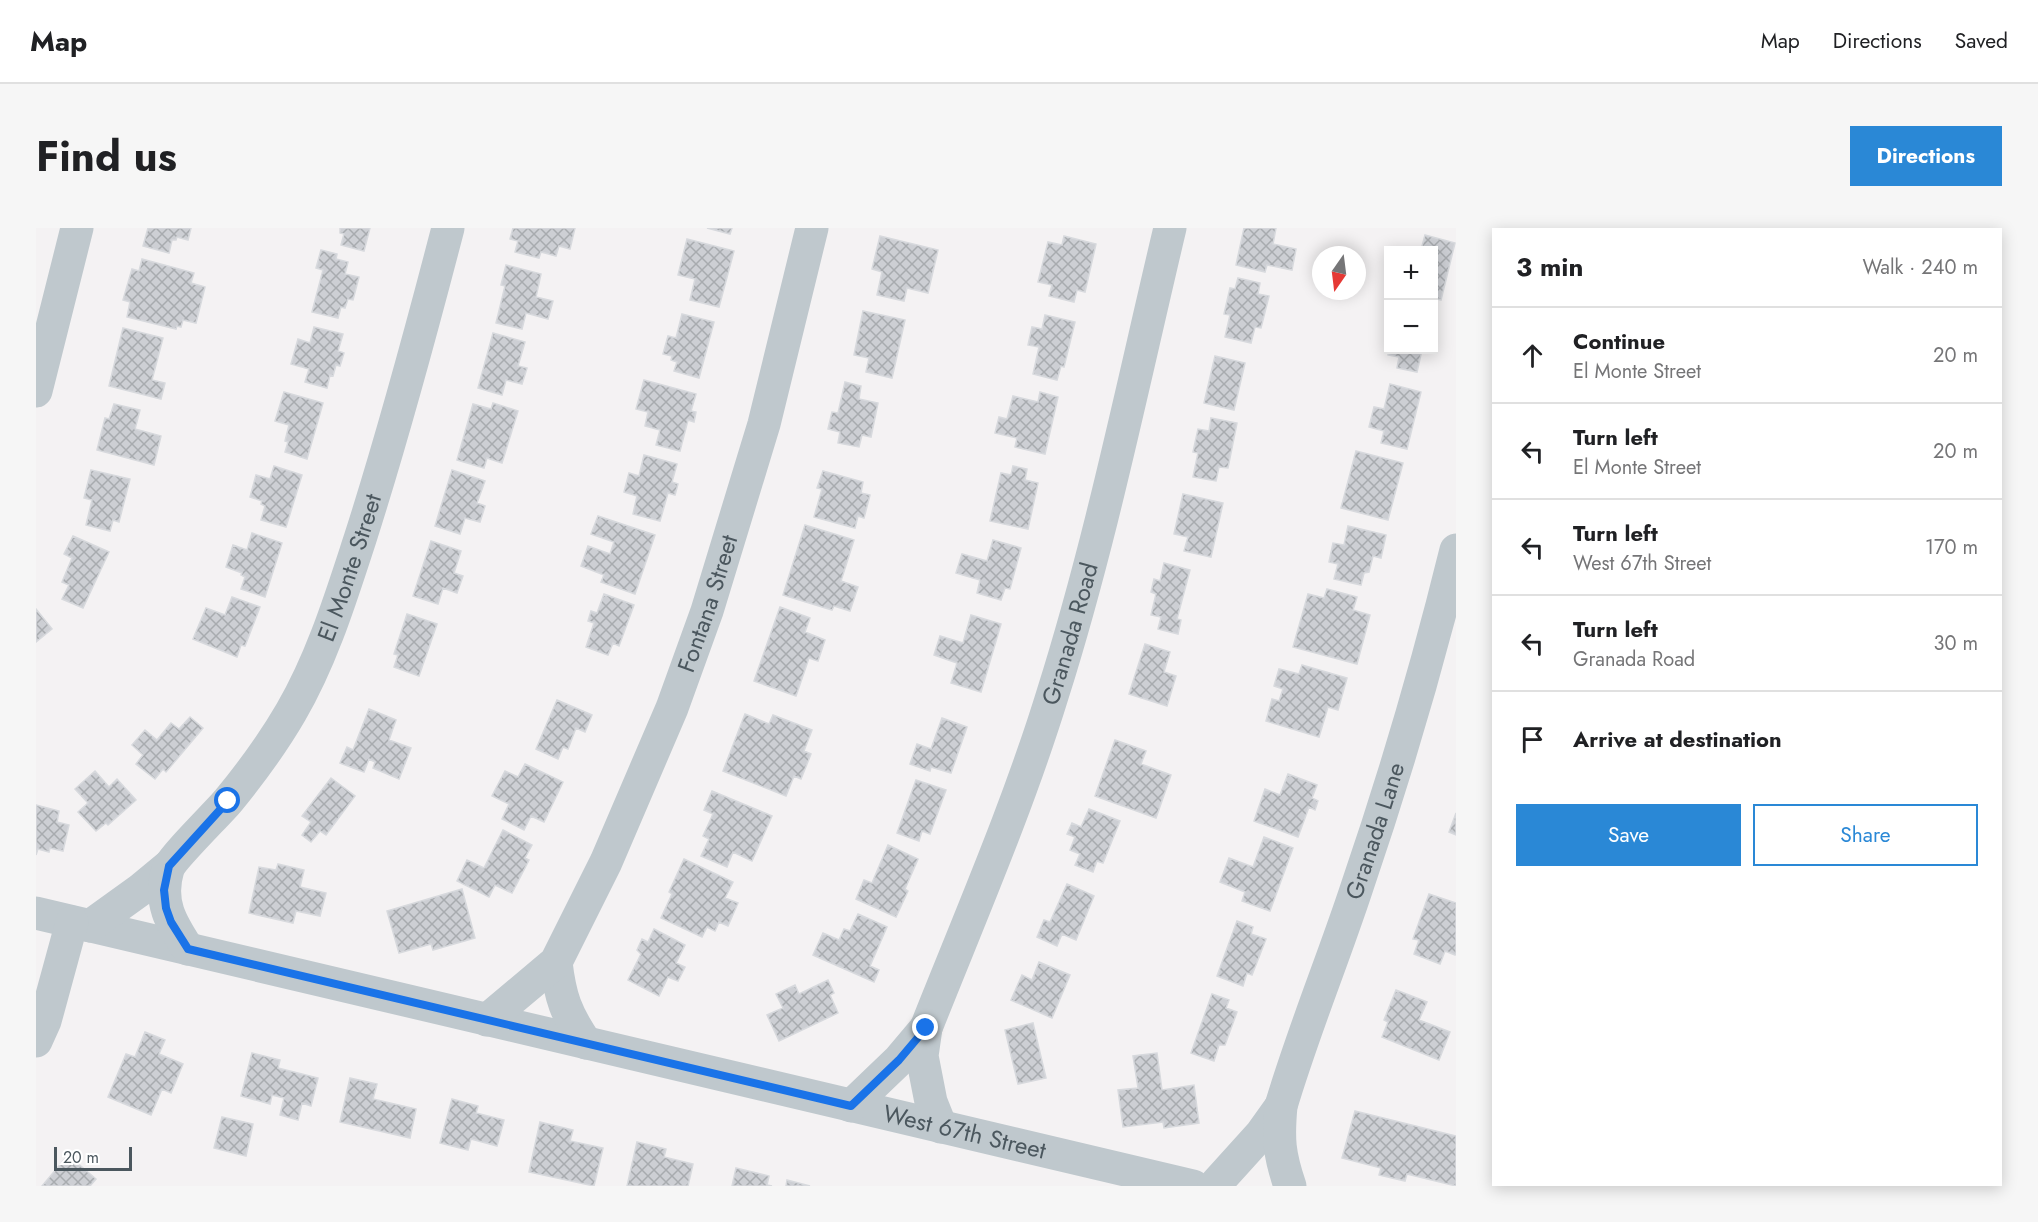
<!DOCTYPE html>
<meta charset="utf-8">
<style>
:root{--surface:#fff;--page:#f6f6f6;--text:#202124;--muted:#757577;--line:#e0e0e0;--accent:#2a88d6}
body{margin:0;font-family:Jost,sans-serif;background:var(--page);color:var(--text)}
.controls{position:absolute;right:18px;top:18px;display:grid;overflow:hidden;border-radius:0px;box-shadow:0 3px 15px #0003}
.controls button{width:54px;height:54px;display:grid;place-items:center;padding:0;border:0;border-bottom:2px solid var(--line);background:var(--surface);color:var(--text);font:30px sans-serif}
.compass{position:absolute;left:1276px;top:18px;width:54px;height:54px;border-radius:50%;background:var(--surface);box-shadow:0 3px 15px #0003;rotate:194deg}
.scale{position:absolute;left:18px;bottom:15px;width:78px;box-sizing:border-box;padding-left:6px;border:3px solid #4b575e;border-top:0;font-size:16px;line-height:21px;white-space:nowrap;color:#4b575e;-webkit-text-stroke:4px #fff;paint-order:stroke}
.stop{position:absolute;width:18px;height:18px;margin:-14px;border:4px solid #1a73e8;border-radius:50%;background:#fff}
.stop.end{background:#1a73e8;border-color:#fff;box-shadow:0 2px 6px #0008}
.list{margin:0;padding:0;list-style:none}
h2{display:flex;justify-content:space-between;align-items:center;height:78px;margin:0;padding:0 24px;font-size:26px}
h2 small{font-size:20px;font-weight:400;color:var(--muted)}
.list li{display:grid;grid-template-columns:39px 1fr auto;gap:18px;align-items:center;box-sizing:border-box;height:96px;padding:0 24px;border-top:2px solid var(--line)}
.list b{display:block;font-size:22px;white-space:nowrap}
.list p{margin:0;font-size:20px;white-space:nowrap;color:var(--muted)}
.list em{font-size:20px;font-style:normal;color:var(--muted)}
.actions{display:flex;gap:12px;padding:18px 24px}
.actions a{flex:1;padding:14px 0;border:2px solid var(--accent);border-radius:0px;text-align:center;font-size:21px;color:var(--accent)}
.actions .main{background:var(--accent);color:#fff}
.icon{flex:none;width:33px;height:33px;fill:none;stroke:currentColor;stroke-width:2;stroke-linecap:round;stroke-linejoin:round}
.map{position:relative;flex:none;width:1420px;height:958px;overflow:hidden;border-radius:0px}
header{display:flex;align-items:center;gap:36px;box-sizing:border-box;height:84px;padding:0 30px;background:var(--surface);border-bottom:2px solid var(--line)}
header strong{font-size:28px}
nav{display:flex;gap:33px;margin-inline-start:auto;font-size:21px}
.intro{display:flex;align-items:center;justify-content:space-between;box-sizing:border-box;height:144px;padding:0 36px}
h1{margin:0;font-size:42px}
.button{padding:15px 27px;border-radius:0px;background:var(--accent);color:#fff;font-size:21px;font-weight:700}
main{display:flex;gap:36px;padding:0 36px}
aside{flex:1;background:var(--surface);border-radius:0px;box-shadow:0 3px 15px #0003}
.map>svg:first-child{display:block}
</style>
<header>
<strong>Map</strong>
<nav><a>Map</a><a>Directions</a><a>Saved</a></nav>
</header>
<div class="intro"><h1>Find us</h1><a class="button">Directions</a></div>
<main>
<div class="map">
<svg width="1420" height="958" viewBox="0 0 1420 958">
<defs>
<pattern id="building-cross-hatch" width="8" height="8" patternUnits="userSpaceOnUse" patternTransform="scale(1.5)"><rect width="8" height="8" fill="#cdcfd4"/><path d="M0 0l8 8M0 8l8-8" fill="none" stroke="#a8abaf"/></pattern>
</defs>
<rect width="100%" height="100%" fill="#f4f2f3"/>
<!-- building -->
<path fill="url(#building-cross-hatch)" stroke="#d7d9dd" stroke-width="1.5" d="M112 0H155L152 12 141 9 140 12H136L133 25 107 18Z
M304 0H334L328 23 305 17 308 6 304 5Z
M477 0H539L534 21 523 18 520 28 505 24 503 30 479 24 482 13 474 11Z
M671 0H696L694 6Z
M1208 0H1240L1237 16 1260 21 1256 42 1231 37 1229 44 1200 37Z
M1389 7 1419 15 1405 72 1398 70V22H1385Z
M844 8 902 22 892 65 871 60 868 73 841 67 846 44 836 41Z
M1028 8 1060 16 1049 64 1041 62 1038 74 1013 68 1016 57 1002 54 1012 14 1026 17Z
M651 11 698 23 683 79 654 72 659 51 642 47Z
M285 22 301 26 300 31 312 34 309 46 323 49 317 72 312 71 309 80 305 79 302 90 276 84 287 42 280 40Z
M106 31 158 45 155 55 169 59 160 95 147 92 145 99 141 98 140 101 91 89 94 74 87 72 96 41 103 43Z
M470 37 505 46 500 69 517 73 512 91 490 85 486 101 460 95 469 58 465 57Z
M1202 50 1224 55 1222 66 1233 68 1225 100 1219 99 1215 115 1189 109 1194 87 1188 86 1194 60 1199 61Z
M827 83 869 92 856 150 830 144 833 130 818 127Z
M646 86 678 94 663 150 638 143 641 134 635 132 636 128 627 126 632 108 640 110Z
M1009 87 1039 94 1028 139 1025 138 1021 152 997 146 1003 119 992 117 996 99 1006 101Z
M278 99 307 106 302 123 308 125 304 138 300 137 297 148 294 147 291 160 269 154 273 141 255 136 262 111 274 115Z
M87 100 127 110 116 152 129 155 125 171 73 158Z
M457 105 489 114 482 138 491 140 486 156 470 152 466 167 442 160Z
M1353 122H1386L1381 144 1361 140 1363 129 1352 127Z
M1179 128 1209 135 1198 182 1168 175Z
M608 152 660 166 655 183 660 184 658 194 652 192 644 223 620 217 624 202 609 198 612 184 600 181Z
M809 154 825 158 823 171 842 175 835 209 826 207 823 219 802 215 804 204 792 201 796 184 802 185Z
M1354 156 1385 164 1371 221 1345 215 1348 203 1333 199 1338 179 1348 181Z
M248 164 287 175 271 231 249 224 252 214 249 213 253 197 239 193Z
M1004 164 1022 169 1009 226 979 219 981 210 959 205 963 189 971 191 977 168 1002 174Z
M457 175 482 183 466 235 451 230 448 240 421 232 437 176 455 181Z
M78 176 104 182 99 201 125 208 118 237 61 222 69 190 73 191Z
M1175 190 1201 195 1192 240 1183 239 1180 253 1157 249 1162 225 1157 224 1162 201 1173 203Z
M1320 223 1367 235 1352 292 1305 280Z
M608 227 641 236 636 254 642 256 639 267 632 265 624 293 597 286 601 268 588 264 593 245 603 248Z
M238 238 266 247 250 299 225 292 229 278 225 276 226 273 214 269 220 247 234 251Z
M977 238 991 241 989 252 1002 255 992 301 954 293 965 245 975 247Z
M55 242 94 251 83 294 77 292 74 303 50 297 56 272 48 270Z
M416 242 449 253 441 275 449 278 444 294 429 290 424 306 399 298Z
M787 243 827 254 825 265 834 267 828 290 822 288 819 300 778 289 786 261 781 260Z
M1147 266 1187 275 1175 329 1148 323 1152 309 1138 306Z
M562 288 619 307 599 366 565 354 568 347 545 338 552 318 574 326 578 314 555 306Z
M769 297 818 312 805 353 822 359 814 383 798 378 796 382 747 367Z
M1312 298 1350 307 1345 330 1337 328 1333 344 1328 345 1325 357 1298 351 1302 336 1293 334 1297 315 1308 317Z
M216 305 246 315 229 369 205 361 209 349 205 347 206 345 190 339 197 317 211 322Z
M37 308 73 324 47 380 26 371 33 357 26 354 36 330 28 326Z
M957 312 985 320 974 361 969 360 965 372 941 365 944 352 920 345 926 326 951 333Z
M395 313 425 323 418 345 427 348 421 365 407 360 402 376 377 368Z
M1128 335 1154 342 1141 391 1145 392 1142 406 1122 401 1125 389 1115 387 1120 366 1115 364 1118 351 1124 353Z
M1291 361 1321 369 1317 382 1334 387 1321 436 1257 419 1272 366 1288 370Z
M568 366 598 377 583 418 577 415 572 427 550 419 558 395 552 393 555 383 561 385Z
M196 369 224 379 209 418 205 417 201 429 157 411 170 380 189 387Z
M744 379 774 390 769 404 789 412 782 433 773 430 760 468 718 453Z
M0 381 16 401 0 414Z
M371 386 401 396 383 448 358 439 362 427 358 426Z
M935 387 965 396 945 464 915 455 921 435 898 427 904 408 927 415Z
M1109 416 1134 424 1128 444 1140 448 1131 478 1093 466Z
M1266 437 1311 450 1302 482 1292 479 1283 509 1230 493 1236 471 1243 473 1247 461 1238 458 1243 441 1263 446Z
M521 472 556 487 549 504 540 500 532 521 527 519 522 531 500 521Z
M333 481 360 492 353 512 375 520 363 551 337 540 339 534 333 531 328 544 304 535 311 519 317 522Z
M709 486 733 496 737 487 776 502 768 523 775 526 765 551 758 548 750 568 687 543Z
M154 489 167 500 130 544 127 541 119 551 100 536 107 527 96 517 109 502 121 512 135 495 143 501Z
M906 490 931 499 915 545 895 539 894 543 874 536 881 516 895 521Z
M1079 512 1110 523 1105 536 1135 547 1120 590 1059 568Z
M489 536 527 554 508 594 495 588 488 602 466 591 473 576 456 568 469 543 482 549Z
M59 543 73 559 81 551 100 572 72 597 70 595 60 603 42 584 52 575 39 561Z
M1252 546 1281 557 1276 570 1282 573 1279 582 1273 579 1262 609 1218 593 1229 561 1244 567Z
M295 550 319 568 290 607 284 603 275 614 266 607 275 594 266 588Z
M880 552 910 562 894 606 886 603 883 613 861 605Z
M676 563 736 588 716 633 697 624 691 639 665 628 673 611 667 608 677 586 668 582Z
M0 577 23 583 21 594 33 597 27 623 14 620 13 624 2 621 0 627Z
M1053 581 1084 593 1067 635 1061 633 1057 644 1039 637 1044 626 1034 622 1039 609 1031 606 1036 595 1045 599Z
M1420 585V607L1413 604Z
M467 602 496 617 489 630 493 632 476 665 459 657 453 669 421 653 431 632 448 640Z
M1228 609 1257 620 1234 683 1206 673 1209 664 1184 654 1193 630 1217 639Z
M852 617 882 631 869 661 872 663 860 689 820 671 828 652 836 655Z
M648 631 697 654 689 670 702 675 692 698 683 694 679 703 671 699 666 709 625 690 636 666 633 664Z
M242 636 268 642 264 659 290 665 284 688 260 683 257 695 213 685 223 639 240 642Z
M1031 656 1058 668 1040 712 1026 706 1021 718 1001 709 1008 692 1014 694Z
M426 661 439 710 397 722 395 716 363 725 351 683Z
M1393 666 1420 675V725L1419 727 1409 723 1404 736 1378 726 1383 712 1377 711Z
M822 686 851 699 834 738 843 742 838 754 777 727 787 705 803 712 808 701 814 703Z
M1201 693 1217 699 1215 706 1230 711 1216 747 1211 745 1207 758 1181 748Z
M618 701 649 717 640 735 649 739 642 753 632 749 623 768 592 752 605 726 601 722 606 711 612 714Z
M1003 734 1034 747 1016 790 975 772 986 747 996 752Z
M792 752 798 765 794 767 802 785 743 813 731 787 747 780 740 766 759 757 763 766Z
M1360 762 1391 774 1383 792 1414 804 1403 832 1346 809 1352 794 1348 792Z
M1176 766 1193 772 1190 780 1201 784 1189 817H1183L1178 833 1155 825Z
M997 795 1010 850 982 856 969 802Z
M109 804 129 812 123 826 147 836 135 865 126 861 115 887 72 869 90 826 99 829Z
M216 825 244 832 242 840 282 850 275 878 266 875 262 892 244 887 248 870 236 867 234 876 205 868Z
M1121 825 1126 862 1158 857 1163 895 1128 900 1127 894 1087 899 1082 862 1102 860 1097 828Z
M314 850 341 856 337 871 380 881 374 910 304 894Z
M416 871 442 878 440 885 468 892 461 918 435 911 432 922 404 915Z
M1319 883 1420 908V958L1371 946 1369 953 1343 947 1345 940 1306 930Z
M186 889 217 896 210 928 178 920Z
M504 894 537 902 534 913 567 920 558 958 493 944Z
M601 914 630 921 628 929 657 936 652 958H591Z
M32 927 60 951 54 958H6Z
M700 940 733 948 731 957 736 958H696Z
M751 952 774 958H750Z"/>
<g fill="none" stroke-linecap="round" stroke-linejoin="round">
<!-- minor -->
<g stroke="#bfc8cd" stroke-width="33">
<path d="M0 163 41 0"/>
<path id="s1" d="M0 685 1157 958"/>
<path d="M54 698 104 662 133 638"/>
<path id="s2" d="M152 721C135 695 122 674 132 641 136 630 181 586 192 573 215 545 237 515 255 484 286 431 305 369 324 311 357 208 385 104 412 0"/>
<path d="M520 734C524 769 530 786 550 815"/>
<path id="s3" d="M451 792 520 734 570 634 636 480 671 383 728 196 776 0"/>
<path d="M0 813 9 793 36 694"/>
<path d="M815 878 863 832 890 800"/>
<path id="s4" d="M905 899 895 874 886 828 890 800C934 689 982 579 1017 465 1065 313 1097 155 1134 0"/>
<path d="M1178 958 1225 906 1245 878"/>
<path id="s5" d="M1254 958C1243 926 1242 911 1245 878 1267 804 1297 732 1321 659 1359 548 1392 436 1420 322"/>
</g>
</g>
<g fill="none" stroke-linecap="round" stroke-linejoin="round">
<!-- route -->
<path stroke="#1a73e8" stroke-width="8" d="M192 573 133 638 128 662 130 680 135 694 152 721 815 878 863 832 890 800"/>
</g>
<g text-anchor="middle" stroke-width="4.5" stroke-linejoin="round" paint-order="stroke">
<!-- street labels -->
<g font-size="24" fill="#4b575e" stroke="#fff">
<text dy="8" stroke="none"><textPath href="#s2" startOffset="442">El Monte Street</textPath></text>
<text dy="8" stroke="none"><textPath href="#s3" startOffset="480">Fontana Street</textPath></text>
<text dy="8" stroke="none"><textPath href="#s4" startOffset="522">Granada Road</textPath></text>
<text dy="8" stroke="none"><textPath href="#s5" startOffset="372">Granada Lane</textPath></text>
<text dy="8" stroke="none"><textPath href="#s1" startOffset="954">West 67th Street</textPath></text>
</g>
</g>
</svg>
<div class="controls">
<button>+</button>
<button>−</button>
</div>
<svg class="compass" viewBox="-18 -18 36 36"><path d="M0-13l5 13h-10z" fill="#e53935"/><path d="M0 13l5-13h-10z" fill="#757577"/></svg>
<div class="scale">20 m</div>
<div class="stop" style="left:192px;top:573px"></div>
<div class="stop end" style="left:890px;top:800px"></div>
</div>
<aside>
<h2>3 min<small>Walk · 240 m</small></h2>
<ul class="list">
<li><svg class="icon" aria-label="ahead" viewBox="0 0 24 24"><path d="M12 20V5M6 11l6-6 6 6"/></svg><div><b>Continue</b><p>El Monte Street</p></div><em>20 m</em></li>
<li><svg class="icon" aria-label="left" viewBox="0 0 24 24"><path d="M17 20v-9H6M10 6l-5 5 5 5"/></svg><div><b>Turn left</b><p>El Monte Street</p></div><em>20 m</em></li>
<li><svg class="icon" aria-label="left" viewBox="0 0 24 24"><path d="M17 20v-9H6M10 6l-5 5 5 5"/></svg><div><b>Turn left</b><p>West 67th Street</p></div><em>170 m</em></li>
<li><svg class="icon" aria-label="left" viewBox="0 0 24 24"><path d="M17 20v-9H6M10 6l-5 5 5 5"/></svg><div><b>Turn left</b><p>Granada Road</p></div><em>30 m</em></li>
<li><svg class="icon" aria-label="arrive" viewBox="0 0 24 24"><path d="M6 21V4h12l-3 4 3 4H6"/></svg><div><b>Arrive at destination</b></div></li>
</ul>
<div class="actions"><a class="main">Save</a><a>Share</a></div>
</aside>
</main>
